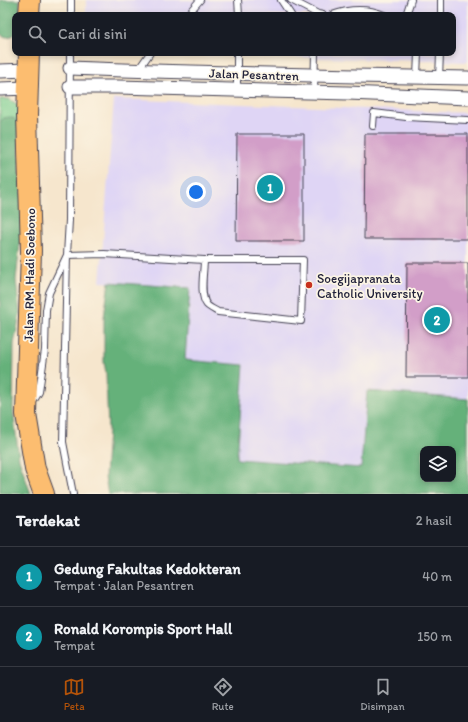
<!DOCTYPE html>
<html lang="id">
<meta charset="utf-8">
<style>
:root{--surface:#171b24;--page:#242831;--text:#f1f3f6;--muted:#9ea1a6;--line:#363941;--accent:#b45309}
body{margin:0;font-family:Itim,sans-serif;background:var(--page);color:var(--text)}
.controls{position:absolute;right:12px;bottom:12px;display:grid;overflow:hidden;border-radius:8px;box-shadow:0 2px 6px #0003}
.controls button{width:36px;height:36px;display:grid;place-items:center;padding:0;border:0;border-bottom:1px solid var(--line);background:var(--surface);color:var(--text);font:20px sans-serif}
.you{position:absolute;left:196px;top:192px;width:14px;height:14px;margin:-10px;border:3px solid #fff;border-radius:50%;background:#1a73e8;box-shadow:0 0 0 6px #1a73e833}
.badge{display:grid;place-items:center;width:26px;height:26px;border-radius:50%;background:var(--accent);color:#fff;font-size:13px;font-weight:700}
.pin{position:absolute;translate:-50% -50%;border:2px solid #fff;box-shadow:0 1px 4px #0006}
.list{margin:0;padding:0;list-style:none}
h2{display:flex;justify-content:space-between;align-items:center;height:52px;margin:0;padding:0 16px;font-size:17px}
h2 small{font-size:13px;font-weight:400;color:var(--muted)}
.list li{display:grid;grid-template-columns:26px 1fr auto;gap:12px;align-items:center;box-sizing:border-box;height:60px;padding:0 16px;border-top:1px solid var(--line)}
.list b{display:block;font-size:15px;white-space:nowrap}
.list p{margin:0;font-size:13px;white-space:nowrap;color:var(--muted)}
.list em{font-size:13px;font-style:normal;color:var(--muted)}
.icon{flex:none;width:22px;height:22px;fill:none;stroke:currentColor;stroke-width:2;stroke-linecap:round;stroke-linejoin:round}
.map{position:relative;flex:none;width:468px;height:494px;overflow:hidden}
.search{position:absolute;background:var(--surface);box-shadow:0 2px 6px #0003;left:12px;right:12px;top:12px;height:44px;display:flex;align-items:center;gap:10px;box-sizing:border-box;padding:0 14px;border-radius:8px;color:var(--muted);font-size:15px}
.sheet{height:172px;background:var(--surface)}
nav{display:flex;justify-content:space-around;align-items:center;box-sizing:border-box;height:56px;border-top:1px solid var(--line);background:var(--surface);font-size:11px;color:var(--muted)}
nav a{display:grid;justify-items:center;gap:2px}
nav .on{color:var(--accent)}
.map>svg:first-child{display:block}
</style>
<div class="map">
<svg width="468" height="494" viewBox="0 0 468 494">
<rect width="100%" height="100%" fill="#fcf5e5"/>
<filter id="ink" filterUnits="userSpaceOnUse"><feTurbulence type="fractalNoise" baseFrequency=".025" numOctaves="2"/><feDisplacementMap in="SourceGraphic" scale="8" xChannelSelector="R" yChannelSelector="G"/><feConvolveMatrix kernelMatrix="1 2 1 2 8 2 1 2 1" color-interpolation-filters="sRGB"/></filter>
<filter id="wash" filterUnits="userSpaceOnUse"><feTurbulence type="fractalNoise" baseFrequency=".012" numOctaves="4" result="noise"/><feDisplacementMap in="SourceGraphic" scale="16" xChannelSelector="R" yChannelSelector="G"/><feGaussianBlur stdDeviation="0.9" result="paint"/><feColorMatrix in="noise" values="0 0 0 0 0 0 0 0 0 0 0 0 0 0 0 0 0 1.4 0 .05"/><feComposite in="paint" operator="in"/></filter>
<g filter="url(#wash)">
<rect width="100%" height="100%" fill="#f6e6cd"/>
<!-- built -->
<path fill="#dfd5f5" d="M86 0H468V62L148 53H453V15H86Z
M114 99 468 113V399L368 391 361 468 237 459 244 365 185 361 190 288 100 282Z"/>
<!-- green -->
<path fill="#7cce8f" stroke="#4f7865" d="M0 99H9L20 106 18 123 4 118 0 122Z"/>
<!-- forest -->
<path fill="#65b17a" stroke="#446a5a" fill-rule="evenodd" d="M0 0H20V15H15V33L12 36 6 37 0 34Z
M10 117 15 119 18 123 23 216 16 280 20 314 14 344 13 409 19 459 31 494 0 493V122L4 118Z
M109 282 190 288 185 360 244 365 237 459 361 468 367 391 468 399V494H108L105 477 108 431 106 373 104 362V317ZM423 449H453V479H423Z"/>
<g id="blocks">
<!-- building -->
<path fill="#d29ec8" d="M237 134H304V241H236Z
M365 134H468V239H364Z
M407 263H468V377H406Z"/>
</g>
</g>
<g filter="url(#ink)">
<use href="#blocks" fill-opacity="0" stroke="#423f51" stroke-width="1"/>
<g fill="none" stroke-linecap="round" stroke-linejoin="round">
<!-- service casing -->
<g stroke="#423f51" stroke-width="8">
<path id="service" d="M238 0 239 15
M281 0 291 15
M291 0 318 14 323 15
M71 15V0
M187 15 200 0
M332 15C349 9 367 8 384 15
M406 15 411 0
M441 15V0
M138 70 150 53
M417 77 418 53
M439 78 440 53
M237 91V53
M314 92 315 53
M373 126 374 113 406 117 468 120
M33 402 39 392 45 350 46 310 49 293 67 255 69 220 70 53
M73 494 63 442 67 255 104 254 204 260H303L301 321 218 312C215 310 210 308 207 305 199 296 204 271 204 260"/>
</g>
<!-- minor casing -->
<g stroke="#423f51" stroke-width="15">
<path id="minor" d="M70 68C202 73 335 76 468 78
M0 71 28 70
M70 87H118L348 93 468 98
M0 89 28 88"/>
</g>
<!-- primary casing -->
<g stroke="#423f51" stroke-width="22">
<path id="primary" d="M29 15 30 0
M29 53 27 115 31 251 26 414 35 469 44 494"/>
</g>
<!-- service -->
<use href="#service" stroke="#fff" stroke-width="6"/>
<!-- minor -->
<use href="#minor" stroke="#fff" stroke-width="13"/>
<!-- primary -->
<use href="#primary" stroke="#fcbd6f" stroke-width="20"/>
</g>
</g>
<!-- markers -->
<circle fill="#c8321e" stroke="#fcf5e5" stroke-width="1.5" cx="309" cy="285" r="4"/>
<g text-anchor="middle" stroke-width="3.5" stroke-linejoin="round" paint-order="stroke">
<!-- street labels -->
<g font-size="13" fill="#22223b" stroke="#fcf5e5">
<text transform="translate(254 74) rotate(2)" y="5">Jalan Pesantren</text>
<text transform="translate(29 275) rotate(-89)" y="5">Jalan RM. Hadi Soebono</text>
</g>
<!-- poi labels -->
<g font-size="13" fill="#22223b" stroke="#fcf5e5" text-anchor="start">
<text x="317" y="283">Soegijapranata<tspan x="317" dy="15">Catholic University</tspan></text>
</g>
</g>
</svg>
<div class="controls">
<button><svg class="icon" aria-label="layers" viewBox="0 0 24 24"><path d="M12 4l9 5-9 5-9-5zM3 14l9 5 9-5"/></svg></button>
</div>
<div class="you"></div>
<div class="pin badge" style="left:270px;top:188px;background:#0f9aa8">1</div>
<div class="pin badge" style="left:437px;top:320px;background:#0f9aa8">2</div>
<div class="search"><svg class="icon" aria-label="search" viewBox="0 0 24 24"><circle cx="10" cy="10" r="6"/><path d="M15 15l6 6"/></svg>Cari di sini</div>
</div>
<section class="sheet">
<h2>Terdekat<small>2 hasil</small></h2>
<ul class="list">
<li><span class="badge" style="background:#0f9aa8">1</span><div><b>Gedung Fakultas Kedokteran</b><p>Tempat · Jalan Pesantren</p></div><em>40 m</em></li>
<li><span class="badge" style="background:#0f9aa8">2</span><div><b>Ronald Korompis Sport Hall</b><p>Tempat</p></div><em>150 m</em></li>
</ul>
</section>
<nav>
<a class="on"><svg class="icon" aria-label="map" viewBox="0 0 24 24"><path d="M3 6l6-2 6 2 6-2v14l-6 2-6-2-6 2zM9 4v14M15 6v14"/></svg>Peta</a>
<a><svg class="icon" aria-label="directions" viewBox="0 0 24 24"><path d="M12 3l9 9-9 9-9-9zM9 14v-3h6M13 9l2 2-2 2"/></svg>Rute</a>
<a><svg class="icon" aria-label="saved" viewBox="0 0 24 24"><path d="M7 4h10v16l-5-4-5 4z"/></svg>Disimpan</a>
</nav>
